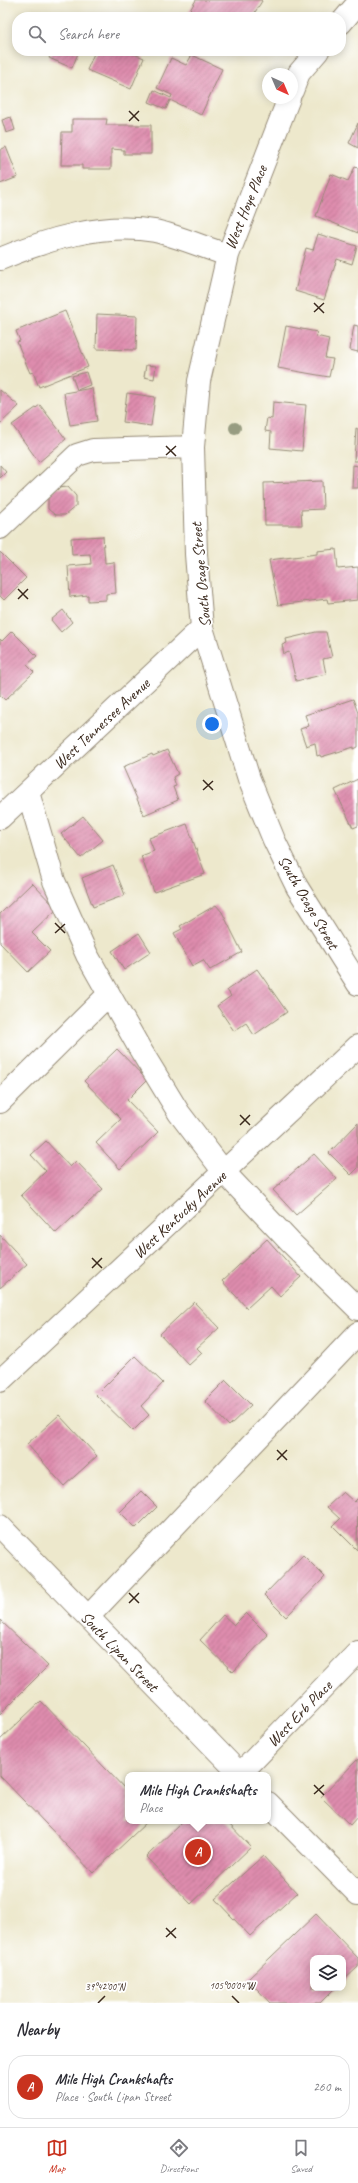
<!DOCTYPE html>
<meta charset="utf-8">
<style>
:root{--surface:#fff;--page:#f7f7f7;--text:#2b2b33;--muted:#7c7c81;--line:#e1e1e2;--accent:#c8321e}
body{margin:0;font-family:Caveat,sans-serif;background:var(--page);color:var(--text)}
.controls{position:absolute;right:12px;bottom:12px;display:grid;overflow:hidden;border-radius:8px;box-shadow:0 2px 10px #0003}
.controls button{width:36px;height:36px;display:grid;place-items:center;padding:0;border:0;border-bottom:1px solid var(--line);background:var(--surface);color:var(--text);font:20px sans-serif}
.compass{position:absolute;left:262px;top:68px;width:36px;height:36px;border-radius:50%;background:var(--surface);box-shadow:0 2px 10px #0003;rotate:136deg}
.you{position:absolute;left:212px;top:724px;width:14px;height:14px;margin:-10px;border:3px solid #fff;border-radius:50%;background:#1a73e8;box-shadow:0 0 0 6px #1a73e833}
.badge{display:grid;place-items:center;width:26px;height:26px;border-radius:50%;background:var(--accent);color:#fff;font-size:13px;font-weight:700}
.pin{position:absolute;translate:-50% -50%;border:2px solid #fff;box-shadow:0 1px 4px #0006}
.popup{position:absolute;left:125px;top:1772px;width:146px;height:52px;box-sizing:border-box;display:grid;place-content:center;border-radius:8px;background:var(--surface);filter:drop-shadow(0 1px 3px #0005);font-size:13px;white-space:nowrap;color:var(--muted)}
.popup b{font-size:15px;color:var(--text)}
.popup::after{content:'';position:absolute;left:50%;top:100%;margin-left:-8px;border:8px solid transparent;border-top-color:var(--surface)}
.list{margin:0;padding:0;list-style:none}
h2{display:flex;justify-content:space-between;align-items:center;height:52px;margin:0;padding:0 16px;font-size:17px}
h2 small{font-size:13px;font-weight:400;color:var(--muted)}
.list li{display:grid;grid-template-columns:26px 1fr auto;gap:12px;align-items:center;box-sizing:border-box;height:64px;margin:0 8px 8px;padding:0 8px;border:1px solid var(--line);border-radius:16px}
.list b{display:block;font-size:15px;white-space:nowrap}
.list p{margin:0;font-size:13px;white-space:nowrap;color:var(--muted)}
.list em{font-size:13px;font-style:normal;color:var(--muted)}
.icon{flex:none;width:22px;height:22px;fill:none;stroke:currentColor;stroke-width:2;stroke-linecap:round;stroke-linejoin:round}
.map{position:relative;flex:none;width:358px;height:2003px;overflow:hidden}
.search{position:absolute;background:var(--surface);box-shadow:0 2px 10px #0003;left:12px;right:12px;top:12px;height:44px;display:flex;align-items:center;gap:10px;box-sizing:border-box;padding:0 14px;border-radius:16px;color:var(--muted);font-size:15px}
.sheet{height:124px;background:var(--surface)}
nav{display:flex;justify-content:space-around;align-items:center;box-sizing:border-box;height:56px;border-top:1px solid var(--line);background:var(--surface);font-size:11px;color:var(--muted)}
nav a{display:grid;justify-items:center;gap:2px}
nav .on{color:var(--accent)}
.map>svg:first-child{display:block}
</style>
<div class="map">
<svg width="358" height="2003" viewBox="0 0 358 2003">
<defs>
<pattern id="building-hatch" width="6" height="6" patternUnits="userSpaceOnUse"><rect width="6" height="6" fill="#de8cad"/><path d="M-1 1l2-2M0 6l6-6M5 7l2-2" fill="none" stroke="#b5738c"/></pattern>
</defs>
<rect width="100%" height="100%" fill="#fff"/>
<filter id="ink" filterUnits="userSpaceOnUse"><feTurbulence type="fractalNoise" baseFrequency=".025" numOctaves="2"/><feDisplacementMap in="SourceGraphic" scale="8" xChannelSelector="R" yChannelSelector="G"/><feConvolveMatrix kernelMatrix="1 2 1 2 8 2 1 2 1" color-interpolation-filters="sRGB"/></filter>
<filter id="wash" filterUnits="userSpaceOnUse"><feTurbulence type="fractalNoise" baseFrequency=".012" numOctaves="4" result="noise"/><feDisplacementMap in="SourceGraphic" scale="16" xChannelSelector="R" yChannelSelector="G"/><feGaussianBlur stdDeviation="0.9" result="paint"/><feColorMatrix in="noise" values="0 0 0 0 0 0 0 0 0 0 0 0 0 0 0 0 0 1.4 0 .05"/><feComposite in="paint" operator="in"/></filter>
<g filter="url(#wash)">
<rect width="100%" height="100%" fill="#ede8cc"/>
<g id="blocks">
<!-- building -->
<path fill="url(#building-hatch)" d="M196 0H261L262 1 252 17H186Z
M52 51H79L72 68 49 58Z
M95 51H127L144 58 131 89 87 70Z
M192 55 222 69 201 115 170 100 166 109 149 102 154 90 171 98 172 95 157 88 171 58 186 65Z
M11 117 15 130 6 133 2 120Z
M72 119H107L106 125H151V154H124V150L111 149V169H82V165H61L62 132H72Z
M358 123V148L349 143Z
M6 147 18 177 0 184V150Z
M355 167 358 168V233L316 216 331 174 348 181Z
M318 234 357 246 352 264 337 259 324 300 295 291 306 248 313 250Z
M65 311 88 367 39 387 33 372 30 373 17 342 20 341 16 331Z
M97 314 137 316 136 350 96 349Z
M354 325 358 326V352L350 350Z
M286 326 317 332 316 336 329 339 325 358 333 359 329 377 278 368Z
M146 365 156 366 154 379 144 377Z
M86 372 90 385 77 390 72 376Z
M92 388 97 421 70 425 64 393Z
M0 390 19 406 0 424Z
M127 393 155 397 151 426 123 422Z
M273 402 306 405 302 451 270 448 271 432 265 431 267 418 272 419Z
M40 405 66 439 39 462 12 425Z
M356 428 358 429V461H354Z
M0 465 6 472 0 478Z
M353 465 358 466V488H352Z
M322 481 323 509 301 510 302 525H265L264 483Z
M68 487 76 496V506L65 515H55L48 509V497L57 488Z
M103 536 105 563 114 562 116 593 106 594V600L88 601V595L70 597 68 566 91 564 90 554 72 555 71 538Z
M336 549 338 569 358 567V600L328 603 327 599 278 605 269 560 317 554V551Z
M0 552 26 578 4 600 0 596Z
M63 610 72 622 61 632 51 620Z
M12 631 37 656 27 665 34 672 5 700 0 695V639L2 641Z
M316 632H326L332 657 323 659 326 674 296 681 289 652 284 654 282 645 287 643 286 639Z
M353 699 358 713V747L354 749V747L321 757 320 755 317 756 315 743 306 746 300 729 309 726 305 715Z
M167 750 178 774 173 777 176 786 173 787 178 800 144 815 123 767 152 754 153 756Z
M358 779V826L353 828 335 790Z
M83 816 103 840 81 858 61 834Z
M187 824 205 874 154 892 141 856 154 851 149 838Z
M113 865 125 895 93 907 82 878Z
M32 883 57 909 32 933 50 951 28 972 0 943V914Z
M216 905 222 912 242 952 210 970 203 960 192 966 174 933 182 929 180 926Z
M139 933 151 952 124 970 112 951Z
M257 969 287 1012 254 1035 246 1023 234 1031 217 1006 231 996 227 990Z
M117 1049 147 1080 127 1100 158 1132 120 1169 96 1143 121 1119 84 1081Z
M358 1123V1168L351 1175 329 1153Z
M46 1141 70 1167 76 1161 103 1189 56 1233 21 1195 46 1171 31 1155Z
M314 1154 337 1179 296 1215 273 1190Z
M0 1235 27 1264 0 1288Z
M267 1239 301 1277 280 1296 271 1286 247 1308 222 1281Z
M194 1302 219 1328 197 1348 202 1353 189 1365 160 1334Z
M135 1356 163 1383 141 1406 149 1415 133 1431 96 1395Z
M226 1380 251 1405 229 1426 205 1401Z
M59 1415 97 1456 64 1486 27 1444Z
M141 1491 157 1507 136 1528 120 1512Z
M343 1492 354 1502 358 1498 357 1550 333 1526 340 1519 327 1507Z
M303 1555 325 1577 286 1617 264 1595Z
M246 1613 268 1635 233 1672 200 1640 223 1615 234 1625Z
M0 1620 48 1666 0 1714Z
M41 1701 128 1792V1821H148L93 1873 0 1776V1740Z
M358 1759V1816L350 1825 321 1797Z
M183 1821H226L251 1847 191 1904 146 1857Z
M263 1856 297 1893 250 1936 215 1899Z
M316 1914 358 1958V1967L343 1981V1958H313V1988H335L320 2003H270L248 1979Z"/>
</g>
</g>
<g filter="url(#ink)">
<use href="#blocks" fill-opacity="0" stroke="#948975" stroke-width="1"/>
<g fill="none" stroke-linecap="round" stroke-linejoin="round">
<!-- minor casing -->
<g stroke="#948975" stroke-width="24">
<path id="minor" d="M341 23 358 3
M292 91 299 73 318 51
M228 255 199 381 193 447 196 554 202 628 249 779 274 840 297 887 358 984
M0 259C48 239 102 222 155 231 178 236 205 248 228 255L289 98
M0 528 77 455 93 450 193 447
M28 792 54 881 87 955 140 1049 179 1113 224 1172 290 1242 358 1309
M0 818 202 628
M0 1102 109 994
M0 1381 358 1046
M0 1526 241 1775
M88 1617 358 1333
M240 1774 358 1652
M268 1803 358 1894"/>
</g>
<!-- minor -->
<use href="#minor" stroke="#fff" stroke-width="22"/>
</g>
<!-- trees -->
<circle fill="#979c81" cx="235" cy="428" r="6"/>
</g>
<!-- ticks -->
<path fill="none" stroke="#3b2a1e" stroke-width="1.5" d="M129 111 139 121M129 121 139 111M314 303 324 313M314 312 324 303M166 446 176 456M166 455 176 446M18 589 28 599M18 599 28 589M203 780 213 790M203 790 213 781M55 923 65 933M55 933 65 924M240 1115 250 1125M240 1125 250 1115M92 1258 102 1268M92 1268 102 1258M277 1450 287 1460M277 1460 287 1450M129 1593 139 1603M129 1603 139 1593M314 1785 324 1795M314 1794 324 1785M166 1928 176 1938M166 1937 176 1928M232 1996 239 2003M98 2003 105 1996"/>
<g text-anchor="middle" stroke-width="3.5" stroke-linejoin="round" paint-order="stroke">
<!-- street labels -->
<g font-size="16" fill="#3b2a1e" stroke="#fff">
<text transform="translate(245 207) rotate(-68)" y="6">West Hoye Place</text>
<text transform="translate(200 575) rotate(-95)" y="6">South Osage Street</text>
<text transform="translate(101 723) rotate(-43)" y="6">West Tennessee Avenue</text>
<text transform="translate(309 902) rotate(60)" y="6">South Osage Street</text>
<text transform="translate(179 1214) rotate(-43)" y="6">West Kentucky Avenue</text>
<text transform="translate(120 1651) rotate(46)" y="6">South Lipan Street</text>
<text transform="translate(299 1713) rotate(-46)" y="6">West Erb Place</text>
</g>
</g>
<g font-size="10" text-anchor="middle" fill="#3b2a1e" stroke="#fff" stroke-width="3.5" stroke-linejoin="round" paint-order="stroke">
<text x="232" y="1989">105°00'04"W</text>
<text x="105" y="1990">39°42'00"N</text>
</g>
</svg>
<div class="controls">
<button><svg class="icon" aria-label="layers" viewBox="0 0 24 24"><path d="M12 4l9 5-9 5-9-5zM3 14l9 5 9-5"/></svg></button>
</div>
<svg class="compass" viewBox="-18 -18 36 36"><path d="M0-13l5 13h-10z" fill="#e53935"/><path d="M0 13l5-13h-10z" fill="#7c7c81"/></svg>
<div class="you"></div>
<div class="pin badge" style="left:198px;top:1852px">A</div>
<div class="popup"><b>Mile High Crankshafts</b>Place</div>
<div class="search"><svg class="icon" aria-label="search" viewBox="0 0 24 24"><circle cx="10" cy="10" r="6"/><path d="M15 15l6 6"/></svg>Search here</div>
</div>
<section class="sheet">
<h2>Nearby<small></small></h2>
<ul class="list">
<li><span class="badge">A</span><div><b>Mile High Crankshafts</b><p>Place · South Lipan Street</p></div><em>260 m</em></li>
</ul>
</section>
<nav>
<a class="on"><svg class="icon" aria-label="map" viewBox="0 0 24 24"><path d="M3 6l6-2 6 2 6-2v14l-6 2-6-2-6 2zM9 4v14M15 6v14"/></svg>Map</a>
<a><svg class="icon" aria-label="directions" viewBox="0 0 24 24"><path d="M12 3l9 9-9 9-9-9zM9 14v-3h6M13 9l2 2-2 2"/></svg>Directions</a>
<a><svg class="icon" aria-label="saved" viewBox="0 0 24 24"><path d="M7 4h10v16l-5-4-5 4z"/></svg>Saved</a>
</nav>
